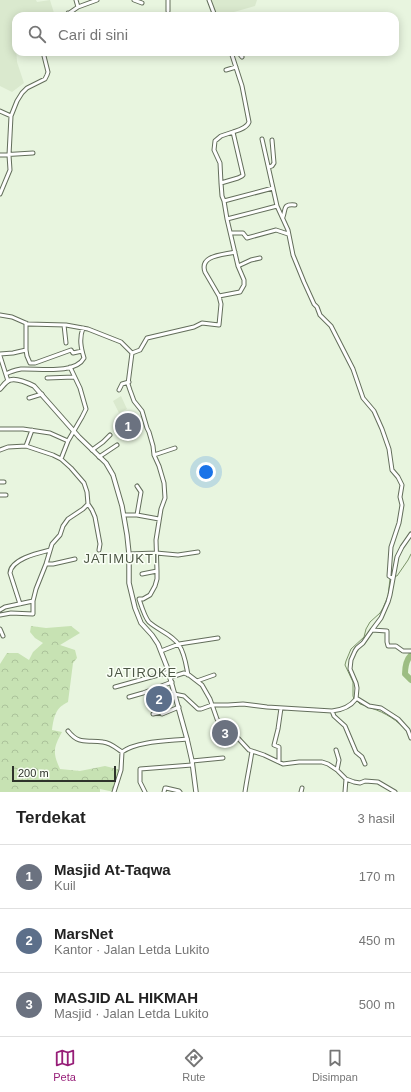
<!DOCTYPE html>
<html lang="id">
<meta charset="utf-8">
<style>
:root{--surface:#fff;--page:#f2f2f2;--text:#222;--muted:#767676;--line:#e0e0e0;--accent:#971e78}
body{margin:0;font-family:Arial,sans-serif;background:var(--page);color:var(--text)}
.scale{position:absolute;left:12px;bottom:10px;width:104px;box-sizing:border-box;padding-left:4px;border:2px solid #2e332b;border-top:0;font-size:11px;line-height:14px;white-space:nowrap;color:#2e332b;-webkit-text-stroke:3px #fafff6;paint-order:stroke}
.you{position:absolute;left:206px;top:472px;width:14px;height:14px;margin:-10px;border:3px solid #fff;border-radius:50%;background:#1a73e8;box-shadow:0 0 0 6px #1a73e833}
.badge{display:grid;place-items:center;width:26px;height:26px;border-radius:50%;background:var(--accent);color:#fff;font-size:13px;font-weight:700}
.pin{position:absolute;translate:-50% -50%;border:2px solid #fff;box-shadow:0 1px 4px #0006}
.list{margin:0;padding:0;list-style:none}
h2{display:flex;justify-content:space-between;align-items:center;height:52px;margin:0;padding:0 16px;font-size:17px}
h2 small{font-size:13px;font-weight:400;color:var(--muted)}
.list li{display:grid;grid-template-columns:26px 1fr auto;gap:12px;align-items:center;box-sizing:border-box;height:64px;padding:0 16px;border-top:1px solid var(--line)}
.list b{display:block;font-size:15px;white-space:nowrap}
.list p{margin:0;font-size:13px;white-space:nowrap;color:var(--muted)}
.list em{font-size:13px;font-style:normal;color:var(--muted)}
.icon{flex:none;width:22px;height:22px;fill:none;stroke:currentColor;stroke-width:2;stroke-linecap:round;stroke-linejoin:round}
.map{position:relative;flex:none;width:411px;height:792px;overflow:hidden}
.search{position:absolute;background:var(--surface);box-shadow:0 2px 10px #0003;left:12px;right:12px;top:12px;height:44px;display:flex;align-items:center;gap:10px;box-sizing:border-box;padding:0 14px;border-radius:12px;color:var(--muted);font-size:15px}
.sheet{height:244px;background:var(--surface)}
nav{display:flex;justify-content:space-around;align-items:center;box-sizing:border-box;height:56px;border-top:1px solid var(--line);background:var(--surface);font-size:11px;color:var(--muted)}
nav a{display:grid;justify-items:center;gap:2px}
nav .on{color:var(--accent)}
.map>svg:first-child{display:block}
</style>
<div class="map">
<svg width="411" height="792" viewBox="0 0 411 792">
<defs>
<pattern id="forest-crowns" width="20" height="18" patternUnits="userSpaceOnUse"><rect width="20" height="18" fill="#c7e2b3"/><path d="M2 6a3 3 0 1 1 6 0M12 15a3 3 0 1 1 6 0" fill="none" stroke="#abc29a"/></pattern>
</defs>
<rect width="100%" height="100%" fill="#e8f5df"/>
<!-- built -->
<path fill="#dae9ce" d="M0 0H36L37 2 50 0 54 13 45 16H16V48L17 62 24 83 12 92 0 86Z
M208 0H257L255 6 220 16H214Z
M121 396 127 409 119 413 113 401Z"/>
<!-- forest -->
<path fill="url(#forest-crowns)" d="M31 626 46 628 71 626 80 633 60 645 75 650 77 658 73 663 68 702C55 708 54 717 52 730L62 732C54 747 52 752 60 769L80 771 105 766 121 770 114 792 100 789V792H0V664L7 653H18L29 660 33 652 43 643 35 638 30 632Z"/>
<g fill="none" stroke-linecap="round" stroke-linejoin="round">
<!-- stream -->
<path stroke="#7b9468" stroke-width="1" d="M391 576H397L408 560 411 554
M354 699 353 696V682L345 665 346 661 351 649 364 637 366 629 370 622 380 613 383 608 388 596 390 579
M357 701 360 704 366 706
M371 708C386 713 397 720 408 732"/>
<!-- river -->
<path stroke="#9cbd82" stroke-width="6" d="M411 655C406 660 405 667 405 674L411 680"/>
<!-- minor casing -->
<g stroke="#636e5b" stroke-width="5">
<path id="minor" d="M76 0 78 7
M134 0 142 3
M168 0V11
M209 0 215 16
M68 13 74 16
M65 16 78 7 97 0
M238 52 242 57
M226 70 236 67
M0 111 11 116
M262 139 277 206 288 230 293 255 304 282 314 304 317 307 320 315 331 326 353 369 363 398 374 411 382 429 389 449 392 470 398 477 402 485 400 497 402 505 399 523 391 547 389 576 392 578
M0 155 33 153
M269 167 272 166 274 163 272 140
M221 183 220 163 214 150 215 141 221 136 233 132
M0 194 10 170 9 155 11 116 17 101 22 93 27 88 45 79 47 75 48 72 43 52
M224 201 273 188
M283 217C286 208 283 204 295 205
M227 219 277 206
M231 233H243L247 238 276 230 288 234
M238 266 251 260 260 258
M219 296 240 292 244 285V280L238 266 227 219 224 201 222 196 221 183 238 178 242 176 243 175 233 132C239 130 247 128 249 122L242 86 231 52
M0 315 12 317 28 324 66 325 88 329 121 342 132 353 128 384 130 390 134 401 142 411 147 428 149 432 153 446 154 455 159 466 164 483 165 498 161 509 156 540 157 571V579L155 586 150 595 143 599H139C141 605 145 618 149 622 159 631 172 634 179 645 185 654 186 665 188 675
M64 325 66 343
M26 350 27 356 30 363H35L71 350 73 353 82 351
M132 353 140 350 147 338 194 327 202 323 219 325 221 304 219 296 205 272C199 255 223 255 235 252
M0 354 13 353 26 350V323
M0 356 8 381
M6 374C11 371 16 370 21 369 37 368 75 375 84 358 81 348 79 339 83 328
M47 378 74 377
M119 390 122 384 129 382
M29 398 42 394
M0 429H23L50 433 68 441
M26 446 32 430
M0 450 8 447 26 446 53 455 61 459 71 468 84 483 87 492 88 504 92 510 95 517 100 544 99 550
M92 450 103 442 110 435
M154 455 175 448
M99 457 117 445
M61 459 68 441 82 417 86 409 80 388 70 367
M0 482H4
M137 486 141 492 137 515
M0 495H6
M124 515H137L159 519
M129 554 156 553 178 555 198 552
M46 564H53L75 559
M142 574 157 571
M20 604 10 573C11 559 38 553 50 550
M0 610 5 607 33 601
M0 615 11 613 33 614V601L36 589 46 564 52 544 60 535 63 526 68 519 83 509 88 504
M0 629 3 636
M372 630 387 631V642L388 646H396L403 651H411
M161 651 179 644 218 638
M171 677 184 673 189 675 202 685 210 699 217 719 220 724 236 736 249 750 264 755 283 764 299 762H322L328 764 337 770 346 779 354 782 360 783 365 781 378 782 395 792
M197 681 214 675
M115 687 169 672
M174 694 184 696 198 709H201L212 705H228L243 704 267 707 332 711C342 710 350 707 356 699L357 688 356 683 350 669 351 660 355 651 357 648 363 643 372 630 381 618 388 602 390 595 397 557 402 547 411 534
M129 697 143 693 172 682
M356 698 369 706 381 708 398 719 408 730 411 738
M332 711 334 716 345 726 356 752 362 757 365 764
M153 714 162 712V714L179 707
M68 731C80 746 87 739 103 742 111 743 116 748 122 752 137 741 169 741 187 739
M336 750 339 760 337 770
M192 761 223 758
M279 762V747L274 745 278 729 281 708
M114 792 121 770 122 752
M145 792 140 782V769L192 765
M164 792 165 788H166L179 791 180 792
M245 792C247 778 250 765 252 751
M301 792 302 788
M345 792 346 779"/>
</g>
<!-- tertiary casing -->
<g stroke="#636e5b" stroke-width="5.5">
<path id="tertiary" d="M0 389C3 386 6 381 10 380 16 378 28 383 34 386L79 437 106 463 113 475 122 506 127 535 129 554V583L135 608 141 623 152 635 158 644 167 667 187 739 192 761 196 792"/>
</g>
<!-- minor -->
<use href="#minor" stroke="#fff" stroke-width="3"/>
<!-- tertiary -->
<use href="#tertiary" stroke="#fff" stroke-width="3.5"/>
</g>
<g text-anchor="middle" stroke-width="3" stroke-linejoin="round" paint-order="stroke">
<!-- quarter labels -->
<g font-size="13" letter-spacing="1" fill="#4d5745" stroke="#fafff6">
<text x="121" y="563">JATIMUKTI</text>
<text x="142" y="677">JATIROKE</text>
</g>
</g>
</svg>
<div class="scale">200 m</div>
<div class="you"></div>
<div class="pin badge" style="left:128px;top:426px;background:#6b7280">1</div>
<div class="pin badge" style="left:159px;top:699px;background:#5c6f8a">2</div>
<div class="pin badge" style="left:225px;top:733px;background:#6b7280">3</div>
<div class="search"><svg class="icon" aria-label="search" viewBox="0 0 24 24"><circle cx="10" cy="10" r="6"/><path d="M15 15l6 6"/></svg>Cari di sini</div>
</div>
<section class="sheet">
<h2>Terdekat<small>3 hasil</small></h2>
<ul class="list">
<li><span class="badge" style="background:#6b7280">1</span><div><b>Masjid At-Taqwa</b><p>Kuil</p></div><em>170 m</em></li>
<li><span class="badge" style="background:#5c6f8a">2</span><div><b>MarsNet</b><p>Kantor · Jalan Letda Lukito</p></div><em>450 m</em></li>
<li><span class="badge" style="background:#6b7280">3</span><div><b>MASJID AL HIKMAH</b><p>Masjid · Jalan Letda Lukito</p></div><em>500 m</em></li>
</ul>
</section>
<nav>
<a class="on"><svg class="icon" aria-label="map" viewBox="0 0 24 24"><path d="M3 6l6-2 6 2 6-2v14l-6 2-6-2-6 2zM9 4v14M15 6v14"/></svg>Peta</a>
<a><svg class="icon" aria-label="directions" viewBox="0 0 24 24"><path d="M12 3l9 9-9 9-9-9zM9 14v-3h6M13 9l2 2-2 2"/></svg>Rute</a>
<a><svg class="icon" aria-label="saved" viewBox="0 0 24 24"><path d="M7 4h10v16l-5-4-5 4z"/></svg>Disimpan</a>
</nav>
